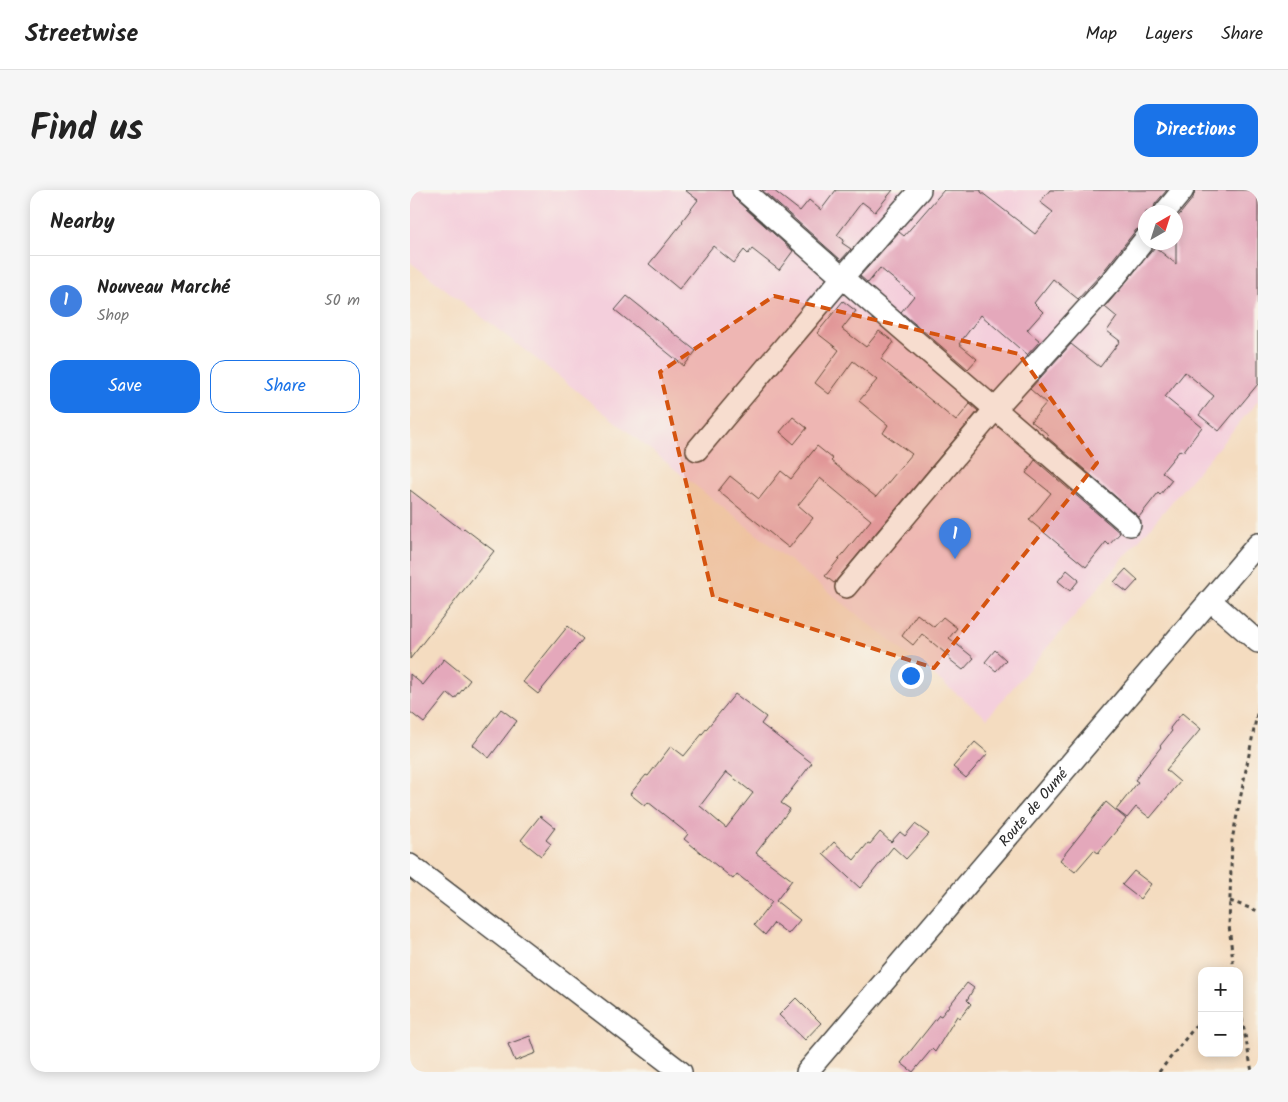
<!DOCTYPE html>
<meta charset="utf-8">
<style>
:root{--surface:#fff;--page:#f6f6f6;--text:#222;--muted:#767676;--line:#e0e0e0;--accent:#1a73e8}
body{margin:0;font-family:Kalam,sans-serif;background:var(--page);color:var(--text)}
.controls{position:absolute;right:15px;bottom:15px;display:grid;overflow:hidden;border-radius:10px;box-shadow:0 2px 12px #0003}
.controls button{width:45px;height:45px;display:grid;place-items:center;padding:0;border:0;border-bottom:1px solid var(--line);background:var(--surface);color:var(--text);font:25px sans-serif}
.compass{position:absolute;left:728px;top:15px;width:45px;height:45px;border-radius:50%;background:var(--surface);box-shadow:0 2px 12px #0003;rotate:39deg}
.you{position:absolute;left:500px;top:485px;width:18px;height:18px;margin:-12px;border:4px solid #fff;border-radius:50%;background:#1a73e8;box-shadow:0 0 0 8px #1a73e833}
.badge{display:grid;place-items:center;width:32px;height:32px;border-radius:50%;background:var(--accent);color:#fff;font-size:16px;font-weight:700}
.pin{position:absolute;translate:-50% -41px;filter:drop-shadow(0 1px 2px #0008)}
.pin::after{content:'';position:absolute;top:26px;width:18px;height:15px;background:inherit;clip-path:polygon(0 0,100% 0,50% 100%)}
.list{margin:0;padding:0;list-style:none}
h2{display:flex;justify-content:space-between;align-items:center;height:65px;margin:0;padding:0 20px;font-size:21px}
h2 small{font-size:16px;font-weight:400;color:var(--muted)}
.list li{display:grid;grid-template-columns:32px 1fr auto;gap:15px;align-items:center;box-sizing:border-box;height:90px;padding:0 20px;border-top:1px solid var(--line)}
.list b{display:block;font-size:19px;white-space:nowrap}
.list p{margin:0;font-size:16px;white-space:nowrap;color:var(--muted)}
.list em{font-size:16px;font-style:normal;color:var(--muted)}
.actions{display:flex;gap:10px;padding:15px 20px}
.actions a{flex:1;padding:11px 0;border:1px solid var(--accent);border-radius:15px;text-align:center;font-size:18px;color:var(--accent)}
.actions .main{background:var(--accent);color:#fff}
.map{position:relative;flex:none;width:848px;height:882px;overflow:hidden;border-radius:15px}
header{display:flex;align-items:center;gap:30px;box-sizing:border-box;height:70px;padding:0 25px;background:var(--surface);border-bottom:1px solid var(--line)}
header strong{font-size:24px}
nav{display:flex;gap:28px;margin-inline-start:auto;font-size:18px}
.intro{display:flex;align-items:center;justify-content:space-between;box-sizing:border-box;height:120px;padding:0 30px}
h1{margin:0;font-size:35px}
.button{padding:12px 22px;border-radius:15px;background:var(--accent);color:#fff;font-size:18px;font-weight:700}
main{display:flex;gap:30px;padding:0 30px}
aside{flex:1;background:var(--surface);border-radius:15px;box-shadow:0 2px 12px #0003}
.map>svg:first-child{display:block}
</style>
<header>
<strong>Streetwise</strong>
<nav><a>Map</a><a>Layers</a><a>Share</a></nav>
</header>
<div class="intro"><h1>Find us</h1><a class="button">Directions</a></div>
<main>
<aside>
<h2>Nearby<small></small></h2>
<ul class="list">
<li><span class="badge" style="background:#3f7fe0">1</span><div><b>Nouveau Marché</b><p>Shop</p></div><em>50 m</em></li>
</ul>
<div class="actions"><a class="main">Save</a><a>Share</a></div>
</aside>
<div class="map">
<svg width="848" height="882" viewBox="0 0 848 882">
<rect width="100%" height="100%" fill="#f7f3e8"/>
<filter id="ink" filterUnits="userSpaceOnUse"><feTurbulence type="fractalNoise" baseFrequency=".02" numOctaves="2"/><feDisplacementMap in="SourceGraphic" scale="10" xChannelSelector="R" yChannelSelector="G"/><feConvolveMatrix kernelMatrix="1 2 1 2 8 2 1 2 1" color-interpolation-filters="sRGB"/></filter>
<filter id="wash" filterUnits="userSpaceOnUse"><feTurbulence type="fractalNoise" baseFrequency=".0096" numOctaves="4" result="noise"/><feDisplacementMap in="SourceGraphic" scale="20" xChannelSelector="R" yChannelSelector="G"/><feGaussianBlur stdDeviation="1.12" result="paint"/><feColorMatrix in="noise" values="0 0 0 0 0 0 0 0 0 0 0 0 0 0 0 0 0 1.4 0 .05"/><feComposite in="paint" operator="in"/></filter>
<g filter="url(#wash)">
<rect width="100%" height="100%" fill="#f4dcc0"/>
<!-- built -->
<path fill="#f4cfdc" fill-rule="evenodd" d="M0 0H848V211L577 528 138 178 0 72ZM736 22H766V52H736Z"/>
<g id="blocks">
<!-- building -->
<path fill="#e4a8bb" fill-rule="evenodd" d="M275 0H321L325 9 383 61 369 80 342 59 338 64 334 60 324 73 303 56 269 99 239 74 273 32 272 31 288 10Z
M352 0H363L390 21 399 10 411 20 426 0H483L465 22 452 12 427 45 434 50 432 53 441 59 431 70Z
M534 0H571V2L625 44 643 22 630 12 640 0H757L745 14 743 22H736V36L726 40 692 83 668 109 643 89 624 113 633 122 617 140 630 151 617 165 571 125 549 154 567 169 558 179 491 122 504 106 470 78 458 93 450 86 489 42 494 46Z
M785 0H848V194L809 241 789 225 804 206 775 182 755 207 792 237 773 262 770 260 752 282 762 290 750 305 748 303 729 327 637 247 639 245 621 231 636 213 620 199 661 154 690 177 710 151 697 141 707 127 695 117 745 57 766 74V29L783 8Z
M217 106 286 161 274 176 205 120Z
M433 111 446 121 432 139 456 157 469 141 484 152 471 169 546 231 560 214 568 221 424 393 415 386 461 330 410 288 388 315 403 328 379 358 308 301 320 286 349 309 371 281 381 289 407 256 423 269 421 271 466 307 502 264 473 243 478 235 449 211 467 190 443 171 419 204 405 193 429 160 407 143Z
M383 227 397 238 384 254 370 242Z
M625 270 710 343 699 355 696 352 676 377 619 330 641 303 616 283Z
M0 300 52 340 54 338 84 361 0 469Z
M716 379 728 390 717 402 704 392Z
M657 380 669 390 660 401 648 391Z
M507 424 524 437 533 427 547 438 539 448 564 468 553 480 539 469 540 467 512 444 503 455 492 446Z
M158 436 173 449 128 504 113 492Z
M585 460 596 470 586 481 575 472Z
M34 469 60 490 45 509 38 503 14 533 0 522V484L13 495Z
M325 504 356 527 351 534 402 573 371 613 380 619 346 663 382 690 366 711 390 730 378 744 364 733 355 745 344 735 362 712 327 684 323 689 274 649 278 644 238 612 235 616 220 604 236 585 238 586 261 556 274 566ZM316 582 343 603 316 638 290 616Z
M91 519 107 531 79 568 63 555Z
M772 523 791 539 756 580 770 592 740 628 726 617 717 628 706 620 728 592 725 590 751 557 750 556 762 541 760 538Z
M565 552 578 563 556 588 543 577Z
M696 612 716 629 688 663 684 660 665 682 650 670Z
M130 626 145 638 136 650 141 654 131 666 111 650Z
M505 634 519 644 496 669 483 657 450 698 413 664 424 652 444 670 458 653 460 654 470 642 481 652 490 642 495 646Z
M724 681 741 694 730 709 712 695Z
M557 793 564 798 557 810 561 814 550 828 547 826 525 862 522 859 503 882 491 873 529 825 531 826Z
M386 808 411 833 395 850 369 825Z
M120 846 126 863 105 871 98 854Z"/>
</g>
</g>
<g filter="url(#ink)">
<use href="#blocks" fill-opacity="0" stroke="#494641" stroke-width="1"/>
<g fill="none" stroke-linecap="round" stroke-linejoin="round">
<!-- minor casing -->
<g stroke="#494641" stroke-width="24">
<g id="minor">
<path d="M333 0C460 114 591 223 720 335"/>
<path d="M755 22 773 0"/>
<path d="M287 260 432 88 510 0"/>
<path d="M436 397 586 218 702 91 736 48"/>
<path d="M800 410 848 452"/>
<path d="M0 675 271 882"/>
<path id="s1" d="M397 882 848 354"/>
</g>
</g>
<!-- path -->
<path stroke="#494641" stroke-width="3" stroke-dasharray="4 4" stroke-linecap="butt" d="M820 711 848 721
M824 781 819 735 822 650 848 519
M829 813 842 882
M749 882 792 828"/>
<!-- minor -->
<use href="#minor" stroke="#fff" stroke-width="21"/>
</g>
</g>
<!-- marked area -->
<path fill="#d5540f" fill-opacity="0.2" stroke="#d5540f" stroke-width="4" stroke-dasharray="10 6" stroke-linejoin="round" d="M364 106 609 164 687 273 524 478 303 407 250 182Z"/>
<g text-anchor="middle" stroke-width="4" stroke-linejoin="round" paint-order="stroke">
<!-- street labels -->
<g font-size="15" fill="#2b2b2b" stroke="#f7f3e8">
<text dy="5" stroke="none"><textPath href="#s1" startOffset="348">Route de Oumé</textPath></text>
</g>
</g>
</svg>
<div class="controls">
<button>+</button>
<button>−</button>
</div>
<svg class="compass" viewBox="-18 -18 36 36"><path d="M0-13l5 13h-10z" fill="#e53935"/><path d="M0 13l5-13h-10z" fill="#767676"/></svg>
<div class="you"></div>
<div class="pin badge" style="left:545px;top:369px;background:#3f7fe0">1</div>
</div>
</main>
